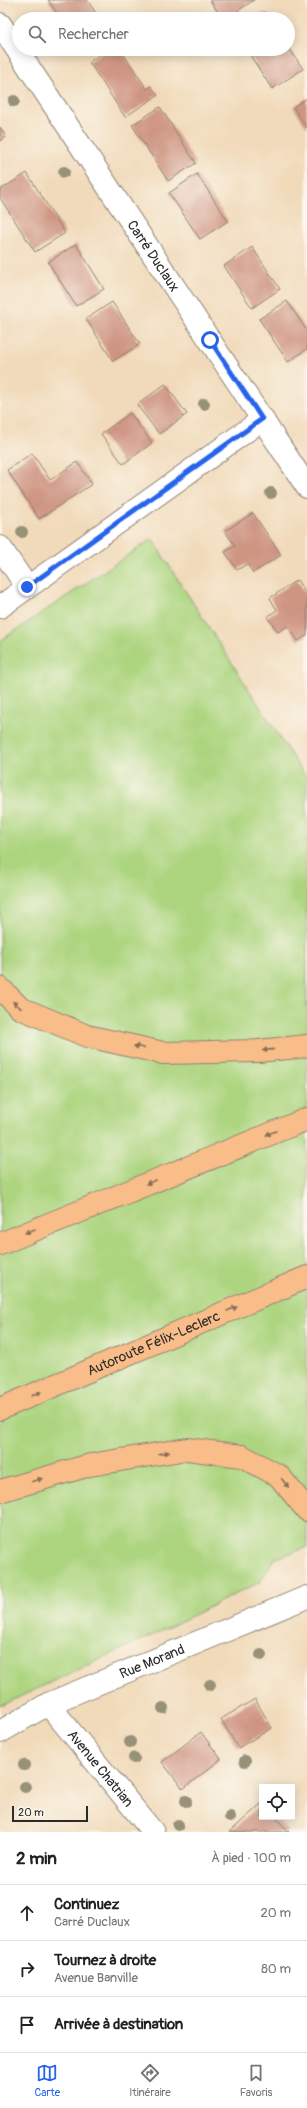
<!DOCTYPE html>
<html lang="fr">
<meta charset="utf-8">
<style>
:root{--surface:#fff;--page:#f6f6f6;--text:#202124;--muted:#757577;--line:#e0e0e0;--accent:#2563eb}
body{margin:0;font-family:Pangolin,sans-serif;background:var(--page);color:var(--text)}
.controls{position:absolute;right:12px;bottom:12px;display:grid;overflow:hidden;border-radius:0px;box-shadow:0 2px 10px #0003}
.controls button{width:36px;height:36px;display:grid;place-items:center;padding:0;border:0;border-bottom:1px solid var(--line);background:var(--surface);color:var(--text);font:20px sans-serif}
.scale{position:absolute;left:12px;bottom:10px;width:76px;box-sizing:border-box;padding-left:4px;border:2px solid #2b2b2b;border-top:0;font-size:11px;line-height:14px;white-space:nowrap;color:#2b2b2b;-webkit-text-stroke:3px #fbf7ec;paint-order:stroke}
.stop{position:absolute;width:12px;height:12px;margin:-9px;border:3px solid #2563eb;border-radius:50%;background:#fff}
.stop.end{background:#2563eb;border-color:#fff;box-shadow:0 1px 4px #0008}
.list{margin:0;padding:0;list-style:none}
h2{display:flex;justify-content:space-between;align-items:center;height:52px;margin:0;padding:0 16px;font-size:17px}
h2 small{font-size:13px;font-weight:400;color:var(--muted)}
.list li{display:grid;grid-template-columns:26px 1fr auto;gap:12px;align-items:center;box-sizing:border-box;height:56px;padding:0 16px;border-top:1px solid var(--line)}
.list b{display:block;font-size:15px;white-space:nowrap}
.list p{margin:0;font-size:13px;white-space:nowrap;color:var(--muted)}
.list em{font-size:13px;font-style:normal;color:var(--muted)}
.icon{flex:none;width:22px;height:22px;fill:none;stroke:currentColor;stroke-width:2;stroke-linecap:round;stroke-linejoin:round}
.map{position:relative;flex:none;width:307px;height:1832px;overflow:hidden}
.search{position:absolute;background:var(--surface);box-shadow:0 2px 10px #0003;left:12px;right:12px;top:12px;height:44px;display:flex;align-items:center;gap:10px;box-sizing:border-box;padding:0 14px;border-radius:22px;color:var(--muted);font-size:15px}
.sheet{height:220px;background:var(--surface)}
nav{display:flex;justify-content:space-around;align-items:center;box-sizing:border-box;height:56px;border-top:1px solid var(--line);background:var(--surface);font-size:11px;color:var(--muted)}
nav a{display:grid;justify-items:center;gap:2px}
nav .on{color:var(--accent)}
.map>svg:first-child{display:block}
</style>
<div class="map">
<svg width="307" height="1832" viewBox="0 0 307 1832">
<rect width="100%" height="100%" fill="#fbf7ec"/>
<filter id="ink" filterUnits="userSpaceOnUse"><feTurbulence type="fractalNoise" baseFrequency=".025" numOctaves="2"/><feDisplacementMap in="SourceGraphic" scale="8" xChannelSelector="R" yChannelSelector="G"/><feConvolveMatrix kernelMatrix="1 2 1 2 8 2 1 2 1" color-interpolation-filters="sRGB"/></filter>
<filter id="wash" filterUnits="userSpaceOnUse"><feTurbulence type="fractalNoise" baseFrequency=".012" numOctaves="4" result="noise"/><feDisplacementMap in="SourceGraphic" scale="16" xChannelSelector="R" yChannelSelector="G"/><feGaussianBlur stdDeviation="0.9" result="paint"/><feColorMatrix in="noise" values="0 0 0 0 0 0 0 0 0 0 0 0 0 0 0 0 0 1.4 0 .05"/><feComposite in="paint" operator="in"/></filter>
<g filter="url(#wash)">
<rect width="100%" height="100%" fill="#f1daba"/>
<!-- green -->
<path fill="#add580" stroke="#6c8056" d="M152 539 302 772 307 776V1547L274 1559 260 1582 157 1633 0 1706V641Z"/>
<g id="blocks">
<!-- building -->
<path fill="#cf9583" d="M48 0H87L100 19H61Z
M210 0H254L225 19H222Z
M265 12 270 19H255Z
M288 46 303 69 272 89 246 49H288Z
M109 49H120L147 89 151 86 158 95 125 117 89 62Z
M307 98V128L293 107Z
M160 107 196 163 168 181 132 125Z
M0 127 6 137 0 141Z
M27 173 65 233 35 252 0 198V190Z
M197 174 228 221 200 239 169 193Z
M76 244 104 289 76 306 48 262Z
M252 247 280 289 252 308 224 266Z
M287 301 307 331V349L288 362 259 319Z
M112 302 140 344 113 361 86 319Z
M165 384 187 414 159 434 137 405Z
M130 413 152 443 123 464 101 434Z
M32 453 50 480 77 462 92 484 39 519 7 470Z
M253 513 281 555 253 573 247 564 237 570 225 552 235 546 225 531Z
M297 580 307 595V635L298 641 288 626 278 632 267 617 277 610 270 598Z
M255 1699 272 1728 238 1748 221 1719Z
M201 1732 221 1759 183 1789 162 1762Z
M262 1803V1817H275L289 1832H230Z"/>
</g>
</g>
<g filter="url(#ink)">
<use href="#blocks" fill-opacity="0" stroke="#8e8272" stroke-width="1"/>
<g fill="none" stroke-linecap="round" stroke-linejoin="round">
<!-- minor casing -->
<g stroke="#8e8272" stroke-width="24">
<g id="minor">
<path id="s1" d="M0 24 307 487"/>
<path d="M0 547 27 587"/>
<path d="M0 607 263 419"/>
<path id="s2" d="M48 1704 153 1832"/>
<path id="s3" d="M0 1732 48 1704 307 1597"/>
</g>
</g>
<!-- highway casing -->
<g stroke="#8e8272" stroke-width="24">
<g id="highway">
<path d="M0 988 20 1008 87 1036 163 1053 258 1051 307 1046"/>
<path d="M0 1244 307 1119"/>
<path id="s4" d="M0 1409 307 1277"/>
<path d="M0 1491 90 1465 187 1449 242 1456 279 1476 307 1510"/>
</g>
</g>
<!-- minor -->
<use href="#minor" stroke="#fff" stroke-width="22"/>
<!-- highway -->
<use href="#highway" stroke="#f8bd88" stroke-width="22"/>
</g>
<!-- trees -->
<g fill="#969177">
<circle cx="14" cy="101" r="6"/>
<circle cx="64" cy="172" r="6"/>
<circle cx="204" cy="404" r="6"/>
<circle cx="271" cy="493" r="6"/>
<circle cx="22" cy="532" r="6"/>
<circle cx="261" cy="1655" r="6"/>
<circle cx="210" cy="1685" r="6"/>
<circle cx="163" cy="1708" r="6"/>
<circle cx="130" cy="1742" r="6"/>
<circle cx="134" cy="1758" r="6"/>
<circle cx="245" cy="1761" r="6"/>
<circle cx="24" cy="1765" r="6"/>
<circle cx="25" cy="1787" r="6"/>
<circle cx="186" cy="1801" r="6"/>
<circle cx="230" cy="1817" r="6"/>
<circle cx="178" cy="1825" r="6"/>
</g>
<!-- one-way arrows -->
<defs><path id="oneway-solid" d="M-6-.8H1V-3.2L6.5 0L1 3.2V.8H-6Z"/></defs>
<g fill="#876d55">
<use href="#oneway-solid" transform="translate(17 1005) rotate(-139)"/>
<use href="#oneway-solid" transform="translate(139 1047) rotate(-168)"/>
<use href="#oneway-solid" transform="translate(268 1050) rotate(174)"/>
<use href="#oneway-solid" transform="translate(271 1133) rotate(158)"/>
<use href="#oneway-solid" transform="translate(151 1182) rotate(158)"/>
<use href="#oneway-solid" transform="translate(30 1231) rotate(158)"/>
<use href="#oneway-solid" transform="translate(232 1309) rotate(-23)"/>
<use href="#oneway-solid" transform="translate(36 1394) rotate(-23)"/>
<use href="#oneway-solid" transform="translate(164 1453) rotate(-9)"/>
<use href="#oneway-solid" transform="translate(37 1480) rotate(-16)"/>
<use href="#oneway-solid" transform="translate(285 1483) rotate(51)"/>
</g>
</g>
<g fill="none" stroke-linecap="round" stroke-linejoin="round" filter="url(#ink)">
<!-- route -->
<path stroke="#2563eb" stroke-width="5" d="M27 587 262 419 210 340"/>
</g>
<g text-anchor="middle" stroke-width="3" stroke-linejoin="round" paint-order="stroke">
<!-- street labels -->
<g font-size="14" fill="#2b2b2b" stroke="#fbf7ec">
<text dy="5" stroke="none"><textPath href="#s1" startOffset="278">Carré Duclaux</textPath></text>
<text dy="5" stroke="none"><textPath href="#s4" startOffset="167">Autoroute Félix-Leclerc</textPath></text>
<text dy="5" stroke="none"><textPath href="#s3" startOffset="168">Rue Morand</textPath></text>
<text dy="5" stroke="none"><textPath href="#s2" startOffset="83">Avenue Chatrian</textPath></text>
</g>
</g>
</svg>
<div class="controls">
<button><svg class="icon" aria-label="locate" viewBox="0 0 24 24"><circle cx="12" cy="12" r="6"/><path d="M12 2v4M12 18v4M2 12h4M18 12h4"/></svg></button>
</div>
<div class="scale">20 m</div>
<div class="stop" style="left:210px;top:340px"></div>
<div class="stop end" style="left:27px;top:587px"></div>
<div class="search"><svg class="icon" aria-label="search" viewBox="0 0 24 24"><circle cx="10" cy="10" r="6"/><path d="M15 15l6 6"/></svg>Rechercher</div>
</div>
<section class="sheet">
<h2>2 min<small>À pied · 100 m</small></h2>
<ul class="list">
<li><svg class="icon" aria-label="ahead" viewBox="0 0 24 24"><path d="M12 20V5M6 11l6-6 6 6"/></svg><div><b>Continuez</b><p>Carré Duclaux</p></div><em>20 m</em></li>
<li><svg class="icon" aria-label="right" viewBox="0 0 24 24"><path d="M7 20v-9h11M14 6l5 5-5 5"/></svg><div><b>Tournez à droite</b><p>Avenue Banville</p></div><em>80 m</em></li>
<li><svg class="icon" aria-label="arrive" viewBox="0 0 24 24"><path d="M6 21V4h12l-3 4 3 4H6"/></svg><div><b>Arrivée à destination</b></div></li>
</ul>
</section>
<nav>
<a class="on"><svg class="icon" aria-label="map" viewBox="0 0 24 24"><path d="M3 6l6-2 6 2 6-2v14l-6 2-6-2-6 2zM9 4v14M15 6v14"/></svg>Carte</a>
<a><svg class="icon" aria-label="directions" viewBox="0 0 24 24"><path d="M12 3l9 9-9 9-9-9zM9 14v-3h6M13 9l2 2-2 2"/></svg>Itinéraire</a>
<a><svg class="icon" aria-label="saved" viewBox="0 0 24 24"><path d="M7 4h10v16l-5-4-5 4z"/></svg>Favoris</a>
</nav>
